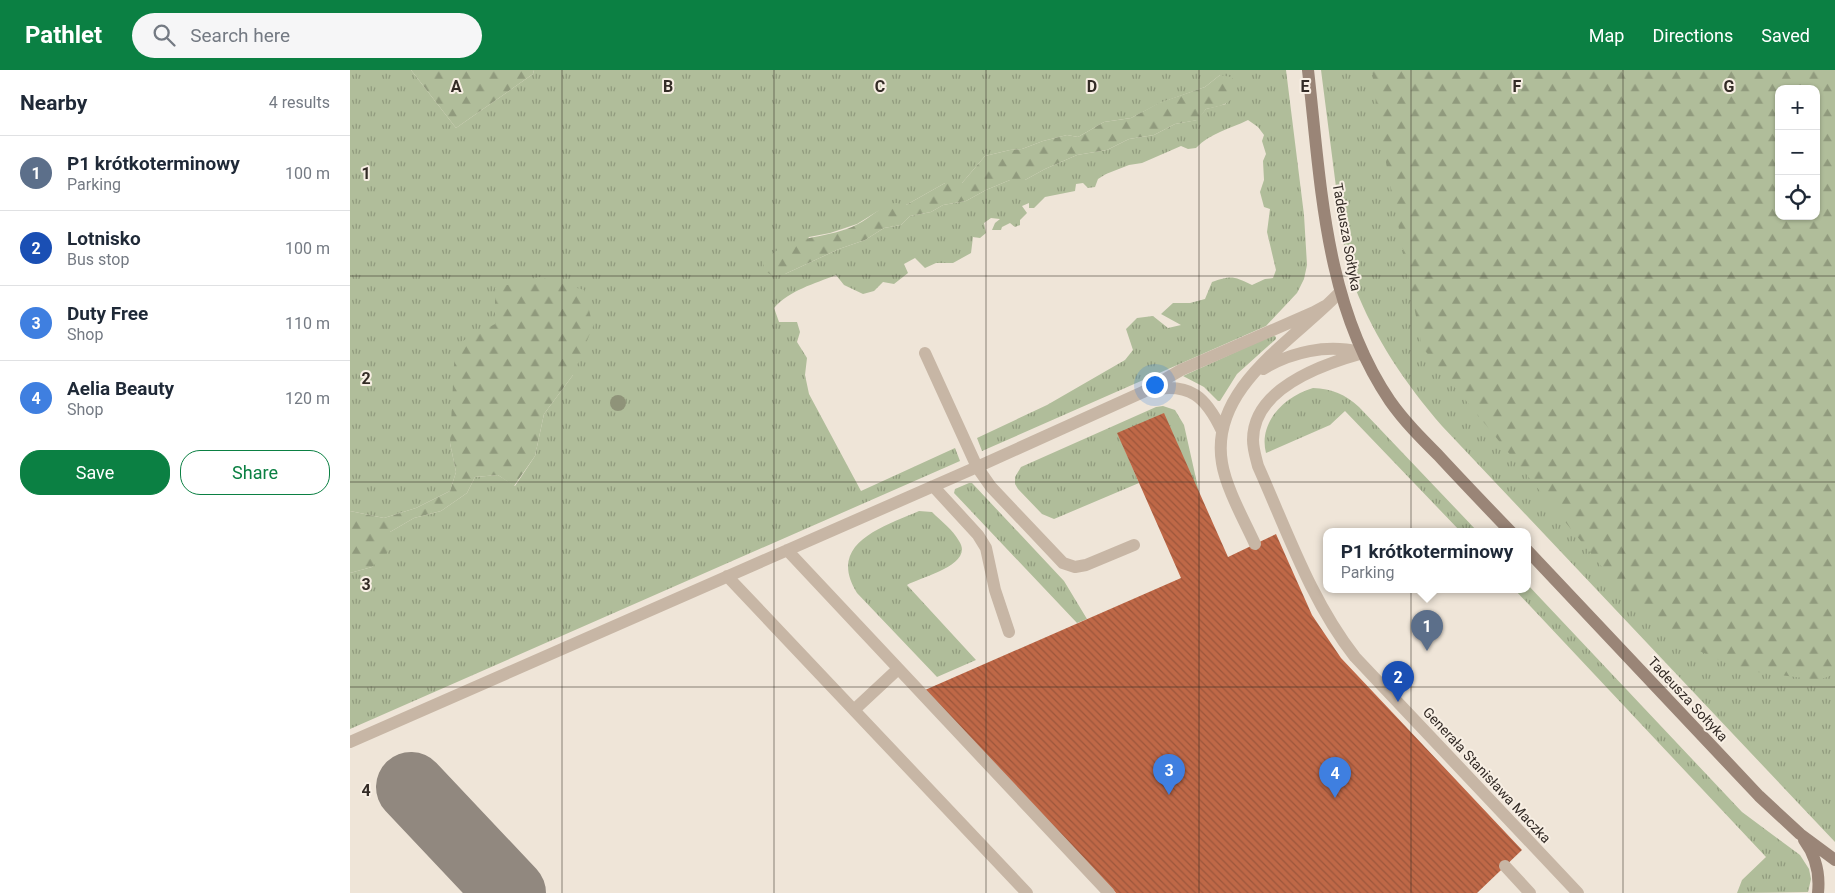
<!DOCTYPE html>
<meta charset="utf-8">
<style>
:root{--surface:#fff;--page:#f6f6f7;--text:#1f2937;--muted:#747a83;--line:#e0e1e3;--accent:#0b8043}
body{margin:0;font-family:Roboto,sans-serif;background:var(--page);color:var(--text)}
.controls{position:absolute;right:15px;top:15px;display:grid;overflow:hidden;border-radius:10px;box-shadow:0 1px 4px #0004}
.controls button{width:45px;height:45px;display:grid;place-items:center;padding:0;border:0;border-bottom:1px solid var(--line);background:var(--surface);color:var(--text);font:25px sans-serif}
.you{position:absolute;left:804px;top:314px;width:18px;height:18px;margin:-12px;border:4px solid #fff;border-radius:50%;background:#1a73e8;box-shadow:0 0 0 8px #1a73e833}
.badge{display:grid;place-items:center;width:32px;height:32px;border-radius:50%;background:var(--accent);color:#fff;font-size:16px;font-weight:700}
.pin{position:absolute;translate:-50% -41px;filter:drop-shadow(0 1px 2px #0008)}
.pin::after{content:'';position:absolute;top:26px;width:18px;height:15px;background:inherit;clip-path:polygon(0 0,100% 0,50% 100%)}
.popup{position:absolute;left:973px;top:458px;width:208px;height:65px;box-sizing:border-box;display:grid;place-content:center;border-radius:10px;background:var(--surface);filter:drop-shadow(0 1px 4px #0005);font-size:16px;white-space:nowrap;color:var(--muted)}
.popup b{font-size:19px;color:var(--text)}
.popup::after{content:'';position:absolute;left:50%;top:100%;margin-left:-10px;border:10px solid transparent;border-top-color:var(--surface)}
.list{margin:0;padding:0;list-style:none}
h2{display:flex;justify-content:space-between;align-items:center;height:65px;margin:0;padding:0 20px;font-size:21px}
h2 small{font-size:16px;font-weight:400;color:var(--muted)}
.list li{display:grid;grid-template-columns:32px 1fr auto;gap:15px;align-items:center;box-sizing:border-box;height:75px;padding:0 20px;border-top:1px solid var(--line)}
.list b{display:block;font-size:19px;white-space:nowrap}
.list p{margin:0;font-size:16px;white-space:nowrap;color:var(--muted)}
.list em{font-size:16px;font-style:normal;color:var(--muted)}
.actions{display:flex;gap:10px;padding:15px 20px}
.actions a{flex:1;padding:11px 0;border:1px solid var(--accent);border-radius:20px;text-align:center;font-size:18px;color:var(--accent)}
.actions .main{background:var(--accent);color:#fff}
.icon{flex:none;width:28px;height:28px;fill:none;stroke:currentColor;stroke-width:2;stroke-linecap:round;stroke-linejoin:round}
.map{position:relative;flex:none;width:1485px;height:823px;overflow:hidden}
header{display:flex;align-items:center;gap:30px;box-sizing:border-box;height:70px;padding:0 25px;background:var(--accent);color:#fff}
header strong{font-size:24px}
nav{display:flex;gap:28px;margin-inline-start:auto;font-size:18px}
.search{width:350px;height:45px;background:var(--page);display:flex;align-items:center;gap:12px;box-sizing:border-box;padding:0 18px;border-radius:28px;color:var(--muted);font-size:19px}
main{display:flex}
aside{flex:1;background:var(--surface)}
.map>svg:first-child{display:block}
</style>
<header>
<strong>Pathlet</strong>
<div class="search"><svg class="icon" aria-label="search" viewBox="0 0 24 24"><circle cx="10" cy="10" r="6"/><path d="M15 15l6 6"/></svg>Search here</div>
<nav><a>Map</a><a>Directions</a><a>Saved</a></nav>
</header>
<main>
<aside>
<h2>Nearby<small>4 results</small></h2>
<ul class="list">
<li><span class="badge" style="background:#5c6f8a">1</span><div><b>P1 krótkoterminowy</b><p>Parking</p></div><em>100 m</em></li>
<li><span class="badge" style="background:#1a4fb4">2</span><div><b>Lotnisko</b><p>Bus stop</p></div><em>100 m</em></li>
<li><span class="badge" style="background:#3f7fe0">3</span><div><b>Duty Free</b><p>Shop</p></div><em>110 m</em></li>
<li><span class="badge" style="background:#3f7fe0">4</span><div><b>Aelia Beauty</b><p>Shop</p></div><em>120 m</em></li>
</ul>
<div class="actions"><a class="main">Save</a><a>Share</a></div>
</aside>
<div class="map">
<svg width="1485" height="823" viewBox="0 0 1485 823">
<defs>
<pattern id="grass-tufts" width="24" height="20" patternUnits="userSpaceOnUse" patternTransform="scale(1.25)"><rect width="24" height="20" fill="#b0bd9a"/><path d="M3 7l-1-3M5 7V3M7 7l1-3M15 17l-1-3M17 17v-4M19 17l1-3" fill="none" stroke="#909a7d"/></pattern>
<pattern id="forest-firs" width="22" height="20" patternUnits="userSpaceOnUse" patternTransform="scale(1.25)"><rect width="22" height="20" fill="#b0bd9a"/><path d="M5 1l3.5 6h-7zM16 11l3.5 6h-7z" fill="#909a7d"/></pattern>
<pattern id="building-back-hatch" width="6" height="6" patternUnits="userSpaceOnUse" patternTransform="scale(1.25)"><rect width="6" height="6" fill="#bf6847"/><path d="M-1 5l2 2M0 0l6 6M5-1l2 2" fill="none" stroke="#9c563b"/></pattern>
</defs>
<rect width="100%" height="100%" fill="#efe5d8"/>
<!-- grass -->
<path fill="url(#grass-tufts)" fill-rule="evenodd" d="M0 0H61L106 58 183 4 184 0H936L954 145 957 195 954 209 947 223 916 256 632 381 627 368 697 335 775 290 783 280 776 259 787 248 803 246 818 258 831 255 811 244 823 233H840L855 229 862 212C881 205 884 206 902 215L915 209 923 208 926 200 917 162 920 139 914 137 910 122 914 110 913 91 916 84 912 71 914 65 908 57 898 50C880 59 860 63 846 78L838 79 831 76 792 93 779 95 756 104 748 109 745 117 738 118 733 113 726 114 725 121 695 127 684 138H679V133L672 136 677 143 670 150V155L665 157 660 153 652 157 651 160H642L645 153 650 149 641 148 634 153 636 163 630 168 623 167 621 183 603 193H586L575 198 565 188 554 194 558 203 544 214 533 212 524 221 513 224 494 215 486 205C464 214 440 220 424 238L429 252H447L450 262 447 272 457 288 455 305 459 324 511 421 605 378 610 391 0 659V503L22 497 40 462 64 448 91 441 117 423 125 407 148 405 165 416 185 386 194 344 223 305 145 254 100 373 106 402 100 421 66 438 34 448 0 441ZM870 5 876 34 856 39 847 50 825 54 804 65 779 69 757 80 727 85 695 99 675 110H660L636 120 616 131 593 135 581 142 560 146 551 155 534 158 515 170 489 179 435 204 459 167 480 163 507 154 528 141 556 135 595 113H612L635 86 660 80 672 79 693 71 717 65 728 67 754 52 781 48 810 33 855 17Z
M971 0H1485V772L1092 356C1055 313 1025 269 1004 215 993 184 990 150 986 117 981 78 976 39 971 0ZM1429 19H1466V146H1429Z
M923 265 926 267V269L887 304 870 331H868L854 317 833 306Z
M963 318C982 319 995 324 1009 337L1128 462H1111L995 341 980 355 916 383C908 352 935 326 963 318Z
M813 336 825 340 834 355 849 422 768 364 789 413 704 449 692 444 668 419 665 414V407L671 397 806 337Z
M619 413H622L714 511 737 549 727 553 604 423 605 419Z
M569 441 582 442C591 451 603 460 609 471 625 495 571 507 557 515L626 590 587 607 507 523C476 473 533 457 569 441Z
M1177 514 1392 742 1450 785 1459 799 1461 809 1458 822 1387 823 1392 810 1416 787 1165 520H1177Z"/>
<!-- forest -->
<path fill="url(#forest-firs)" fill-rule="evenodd" d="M61 0H184L183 4 106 58Z
M1022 0H1485V604L1469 610 1392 600 1318 567 1266 514 1072 277 1032 72ZM1429 19H1466V146H1429Z
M870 5 881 7 888 14C883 35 874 35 856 39L848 50 825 54 804 65 779 69 757 80 727 85 695 99 675 110H660L636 120 616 131 593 135 581 142 560 146 551 155 534 158 515 170 489 179 435 204 423 206 415 201 413 192C442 162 476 171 508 154 520 148 532 135 545 133 548 133 553 135 556 135L595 113H612L635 86 660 80 672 79 693 71 717 65 728 67 754 52 781 48 809 33 855 17Z
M189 207 234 220 243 256 223 305 194 344 185 386 164 416 148 405 125 407 117 423 91 441 64 448 40 462 42 478 22 497 0 503V441L34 448 66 438 100 421 106 402 100 373 105 275 145 254V218Z"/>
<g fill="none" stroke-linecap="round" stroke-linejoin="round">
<!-- taxiway -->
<path stroke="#91887f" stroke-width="70" d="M61 717 161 823"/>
</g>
<!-- building -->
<path fill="url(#building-back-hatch)" d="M814 343 878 487 926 464 962 545 991 588 1172 780 1127 823H766L575 620 831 508 767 363Z"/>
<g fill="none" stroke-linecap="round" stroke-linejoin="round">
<!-- lane -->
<path stroke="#c7b6a5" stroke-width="12" d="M575 283 627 397 641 417 713 493 725 497 736 495 784 475
M1013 283C973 294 903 318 903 370 903 379 906 388 908 396 937 461 961 531 1005 587L1228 823
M913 299C941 282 977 274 1009 282
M801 320C840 312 856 327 872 361
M583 416 628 465 636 478 645 520 659 562
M905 474C894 450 876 418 872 393 859 317 946 269 990 222
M437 480 759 823
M377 506 677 823
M504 640 548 599
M0 672 627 397 793 322 831 300 964 242 975 236
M1155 796 1180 823"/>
<!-- secondary -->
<path stroke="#9a8577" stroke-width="12" d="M958 0C971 113 974 234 1040 331 1054 351 1071 368 1088 385 1112 411 1136 436 1161 462
M1177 480 1409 726 1450 764 1485 790
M1454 770C1466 786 1470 804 1468 823"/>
</g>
<!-- trees -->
<circle fill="#8f9379" cx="268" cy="333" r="8"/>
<!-- grid -->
<path fill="none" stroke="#332b26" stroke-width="1" stroke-opacity="0.55" d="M212 0V823M424 0V823M636 0V823M849 0V823M1061 0V823M1273 0V823M0 206H1485M0 412H1485M0 617H1485"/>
<g text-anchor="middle" stroke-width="4" stroke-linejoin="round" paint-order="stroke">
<!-- street labels -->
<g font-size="14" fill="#332b26" stroke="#f8efe4">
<text transform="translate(997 167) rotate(80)" y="5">Tadeusza Sołtyka</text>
<text transform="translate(1338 629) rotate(47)" y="5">Tadeusza Sołtyka</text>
<text transform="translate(1137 705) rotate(47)" y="5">Generała Stanisława Maczka</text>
</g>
</g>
<g font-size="16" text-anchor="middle" font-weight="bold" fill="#332b26" stroke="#f8efe4" stroke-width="4" stroke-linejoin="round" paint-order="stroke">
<text x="106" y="22">A</text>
<text x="318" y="22">B</text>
<text x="530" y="22">C</text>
<text x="742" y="22">D</text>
<text x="955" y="22">E</text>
<text x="1167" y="22">F</text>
<text x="1379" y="22">G</text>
<text x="16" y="109">1</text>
<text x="16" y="314">2</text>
<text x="16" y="520">3</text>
<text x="16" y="726">4</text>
</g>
</svg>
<div class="controls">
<button>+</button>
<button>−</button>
<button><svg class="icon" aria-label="locate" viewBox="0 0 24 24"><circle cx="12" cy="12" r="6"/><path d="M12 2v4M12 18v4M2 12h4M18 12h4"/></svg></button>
</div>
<div class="you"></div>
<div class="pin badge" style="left:1077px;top:581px;background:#5c6f8a">1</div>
<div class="popup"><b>P1 krótkoterminowy</b>Parking</div>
<div class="pin badge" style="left:1048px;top:632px;background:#1a4fb4">2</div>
<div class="pin badge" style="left:819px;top:725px;background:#3f7fe0">3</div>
<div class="pin badge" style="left:985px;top:728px;background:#3f7fe0">4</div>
</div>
</main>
